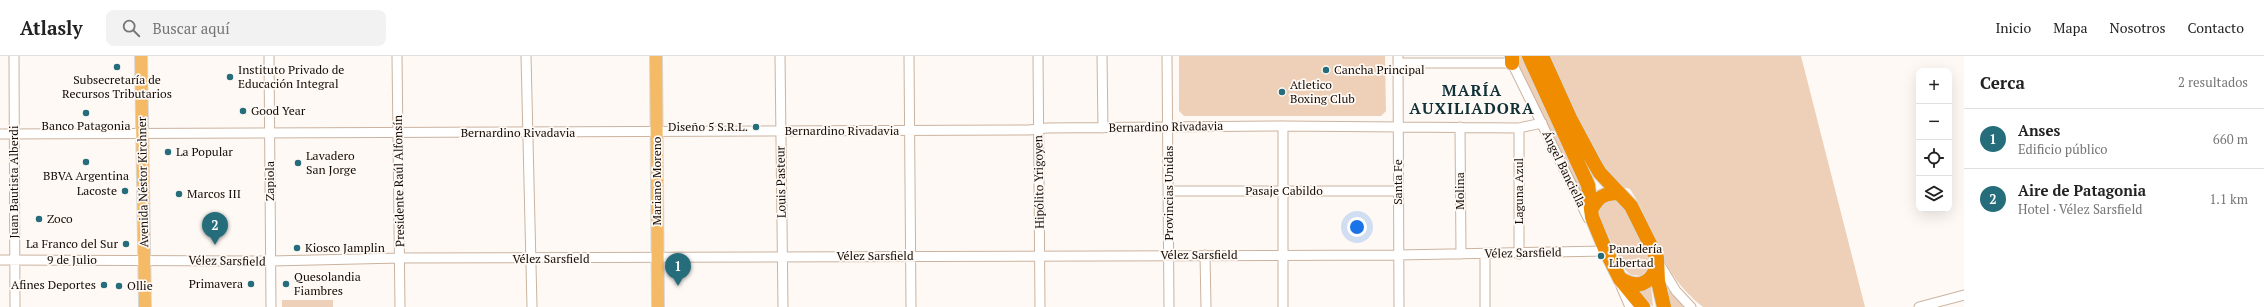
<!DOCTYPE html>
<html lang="es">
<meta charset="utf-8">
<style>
:root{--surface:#fff;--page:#f2f2f2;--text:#222;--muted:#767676;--line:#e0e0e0;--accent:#256d7a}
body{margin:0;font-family:"PT Serif",serif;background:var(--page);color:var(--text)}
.controls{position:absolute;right:12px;top:12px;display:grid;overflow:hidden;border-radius:8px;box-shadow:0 4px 16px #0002}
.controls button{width:36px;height:36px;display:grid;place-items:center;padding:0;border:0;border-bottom:1px solid var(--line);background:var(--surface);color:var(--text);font:20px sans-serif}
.you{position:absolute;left:1357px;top:171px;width:14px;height:14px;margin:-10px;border:3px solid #fff;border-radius:50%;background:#1a73e8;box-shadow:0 0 0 6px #1a73e833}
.badge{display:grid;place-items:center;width:26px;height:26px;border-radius:50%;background:var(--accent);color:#fff;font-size:13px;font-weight:700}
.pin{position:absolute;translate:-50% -33px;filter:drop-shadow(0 1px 2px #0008)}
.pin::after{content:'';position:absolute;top:21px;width:14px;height:12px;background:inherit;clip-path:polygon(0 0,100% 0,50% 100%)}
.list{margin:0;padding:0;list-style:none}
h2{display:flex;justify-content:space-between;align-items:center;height:52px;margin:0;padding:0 16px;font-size:17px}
h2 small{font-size:13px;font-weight:400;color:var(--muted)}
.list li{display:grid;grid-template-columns:26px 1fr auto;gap:12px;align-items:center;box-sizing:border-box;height:60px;padding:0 16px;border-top:1px solid var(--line)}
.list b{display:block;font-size:15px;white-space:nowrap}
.list p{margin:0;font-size:13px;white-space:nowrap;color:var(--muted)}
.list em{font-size:13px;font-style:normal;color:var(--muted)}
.icon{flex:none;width:22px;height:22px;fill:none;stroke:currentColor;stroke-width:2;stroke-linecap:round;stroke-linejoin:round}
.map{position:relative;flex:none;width:1964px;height:251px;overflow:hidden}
header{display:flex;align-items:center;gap:24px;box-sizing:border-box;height:56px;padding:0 20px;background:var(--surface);border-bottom:1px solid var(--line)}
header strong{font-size:19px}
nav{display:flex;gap:22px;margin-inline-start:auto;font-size:14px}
.search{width:280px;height:36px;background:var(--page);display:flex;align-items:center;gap:10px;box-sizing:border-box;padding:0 14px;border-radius:8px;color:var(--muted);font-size:15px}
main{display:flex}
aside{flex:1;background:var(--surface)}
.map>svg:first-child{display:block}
</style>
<header>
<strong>Atlasly</strong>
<div class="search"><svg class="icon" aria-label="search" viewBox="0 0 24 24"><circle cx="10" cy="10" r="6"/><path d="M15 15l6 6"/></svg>Buscar aquí</div>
<nav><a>Inicio</a><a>Mapa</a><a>Nosotros</a><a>Contacto</a></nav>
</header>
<main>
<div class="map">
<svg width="1964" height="251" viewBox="0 0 1964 251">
<rect width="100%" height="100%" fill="#fff9f5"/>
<!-- green -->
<path fill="#edd0b7" d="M1179 0H1385L1386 55 1381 60H1184L1179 55Z
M1515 0H1527L1585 128 1588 157 1514 6Z
M1548 0H1801L1865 251H1703C1656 214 1659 178 1630 133L1619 130 1599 108Z
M1615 143 1625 149 1651 201 1652 208 1641 220 1631 219 1626 215 1599 162V153L1602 147Z
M1651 230 1653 251 1638 235Z
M1670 234 1685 251H1671L1668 235Z
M282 244H333V251H282Z"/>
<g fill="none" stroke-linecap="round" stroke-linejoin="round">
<!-- minor casing -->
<g stroke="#cbb39f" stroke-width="11">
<path id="minor" d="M14 0 15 251
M269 0 271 251
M397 0 400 251
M526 0 532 251
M780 0 783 251
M909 0 911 251
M1038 0 1040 251
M1102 0 1103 72
M1167 0 1169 251
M1398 0 1399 251
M1510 3 1588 162
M1398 7H1512
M1283 70V251
M1460 71 1461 198
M1519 72V198
M0 78 1029 74 1047 72 1283 70 1519 72 1542 67
M1169 135H1398
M1485 198V251
M1205 199 1206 251
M0 204 271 205 400 202 1398 199 1606 195
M1659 207 1676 235 1691 251
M1621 230 1630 251
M1919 251 1964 239"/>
</g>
<!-- major casing -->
<g stroke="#d9d8d7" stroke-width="14">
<path id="major" d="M141 0 145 251
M656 0 658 251"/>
</g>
<!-- highway casing -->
<g stroke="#d9d8d7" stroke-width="16">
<path id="highway" d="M1529 0 1588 129 1592 161 1606 195 1620 223 1643 251
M1542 0 1570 62 1594 107 1600 117 1631 150 1657 202 1658 225 1664 251
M1512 7V0
M1591 154C1598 141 1604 137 1619 137
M1621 223C1638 233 1649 229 1657 211"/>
</g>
<!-- minor -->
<use href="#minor" stroke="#fff" stroke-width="9"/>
<!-- major -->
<use href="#major" stroke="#f5ba66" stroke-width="12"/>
<!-- highway -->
<use href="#highway" stroke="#ef8c00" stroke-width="14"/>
</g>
<!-- markers -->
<g fill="#256d7a" stroke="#fff9f5" stroke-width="1.5">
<circle cx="117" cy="11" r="4"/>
<circle cx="1326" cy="14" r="4"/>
<circle cx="230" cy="21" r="4"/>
<circle cx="1282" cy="36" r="4"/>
<circle cx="243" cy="55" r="4"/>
<circle cx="86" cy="57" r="4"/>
<circle cx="756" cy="71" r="4"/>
<circle cx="168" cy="96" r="4"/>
<circle cx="86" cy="106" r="4"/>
<circle cx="298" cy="107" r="4"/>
<circle cx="125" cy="135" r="4"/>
<circle cx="179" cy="138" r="4"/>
<circle cx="39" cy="163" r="4"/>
<circle cx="126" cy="188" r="4"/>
<circle cx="297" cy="192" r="4"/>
<circle cx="1601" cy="200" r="4"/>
<circle cx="251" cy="228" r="4"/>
<circle cx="286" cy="228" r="4"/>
<circle cx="104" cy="229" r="4"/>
<circle cx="119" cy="230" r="4"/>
</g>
<g text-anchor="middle" stroke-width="3.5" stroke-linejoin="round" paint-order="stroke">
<!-- poi labels -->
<g font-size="12" fill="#130b05" stroke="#fff9f5" text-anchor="start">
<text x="238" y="18">Instituto Privado de<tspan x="238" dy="14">Educación Integral</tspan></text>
<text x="1334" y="18">Cancha Principal</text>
<text x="117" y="28" text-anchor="middle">Subsecretaría de<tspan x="117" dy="14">Recursos Tributarios</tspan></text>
<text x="1290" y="33">Atletico<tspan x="1290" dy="14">Boxing Club</tspan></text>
<text x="251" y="59">Good Year</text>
<text x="86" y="74" text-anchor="middle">Banco Patagonia</text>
<text x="748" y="75" text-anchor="end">Diseño 5 S.R.L.</text>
<text x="176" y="100">La Popular</text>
<text x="306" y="104">Lavadero<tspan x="306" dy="14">San Jorge</tspan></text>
<text x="86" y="124" text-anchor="middle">BBVA Argentina</text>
<text x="117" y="139" text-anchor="end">Lacoste</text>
<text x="187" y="142">Marcos III</text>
<text x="47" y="167">Zoco</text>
<text x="118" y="192" text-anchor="end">La Franco del Sur</text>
<text x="305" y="196">Kiosco Jamplin</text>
<text x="1609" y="197">Panadería<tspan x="1609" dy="14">Libertad</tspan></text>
<text x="294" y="225">Quesolandia<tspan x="294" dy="14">Fiambres</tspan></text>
<text x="243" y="232" text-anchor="end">Primavera</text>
<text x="96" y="233" text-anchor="end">Afines Deportes</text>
<text x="127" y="234">Ollie</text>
</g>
<!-- street labels -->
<g font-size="12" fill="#130b05" stroke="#fff9f5">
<text transform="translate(1166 71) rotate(-1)" y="4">Bernardino Rivadavia</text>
<text x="842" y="79">Bernardino Rivadavia</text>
<text x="518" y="81">Bernardino Rivadavia</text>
<text transform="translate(1564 113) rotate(64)" y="4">Ángel Banciella</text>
<text transform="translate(270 125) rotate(-90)" y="4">Zapiola</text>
<text transform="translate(399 125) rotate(-91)" y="4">Presidente Raúl Alfonsín</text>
<text transform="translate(657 125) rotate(-90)" y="4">Mariano Moreno</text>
<text transform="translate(14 126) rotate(-90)" y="4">Juan Bautista Alberdi</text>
<text transform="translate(143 126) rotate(-91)" y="4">Avenida Néstor Kirchner</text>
<text transform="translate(781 126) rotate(-91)" y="4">Louis Pasteur</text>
<text transform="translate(1039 126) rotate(-91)" y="4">Hipólito Yrigoyen</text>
<text transform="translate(1398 126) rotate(-90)" y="4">Santa Fe</text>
<text x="1284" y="139">Pasaje Cabildo</text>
<text transform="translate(1460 135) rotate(-90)" y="4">Molina</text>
<text transform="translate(1519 135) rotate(-90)" y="4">Laguna Azul</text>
<text transform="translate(1169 137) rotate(-90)" y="4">Provincias Unidas</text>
<text transform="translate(1523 197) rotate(-1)" y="4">Vélez Sarsfield</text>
<text x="1199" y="203">Vélez Sarsfield</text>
<text x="875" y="204">Vélez Sarsfield</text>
<text x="551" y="207">Vélez Sarsfield</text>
<text x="72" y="208">9 de Julio</text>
<text transform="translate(227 205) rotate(1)" y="4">Vélez Sarsfield</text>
</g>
<!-- district labels -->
<g font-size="16" font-weight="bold" letter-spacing="1" fill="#0f3137" stroke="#fff9f5">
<text x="1472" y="40">MARÍA<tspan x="1472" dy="18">AUXILIADORA</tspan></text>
</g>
</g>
</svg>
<div class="controls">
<button>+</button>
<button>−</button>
<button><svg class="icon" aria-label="locate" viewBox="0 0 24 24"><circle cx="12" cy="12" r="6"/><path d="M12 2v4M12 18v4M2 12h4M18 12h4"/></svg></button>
<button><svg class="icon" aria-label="layers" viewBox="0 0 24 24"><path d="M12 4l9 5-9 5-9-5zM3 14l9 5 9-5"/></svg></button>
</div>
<div class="you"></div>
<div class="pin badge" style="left:678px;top:230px">1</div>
<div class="pin badge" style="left:215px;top:189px">2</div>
</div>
<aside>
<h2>Cerca<small>2 resultados</small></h2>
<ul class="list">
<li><span class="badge">1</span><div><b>Anses</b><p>Edificio público</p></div><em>660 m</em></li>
<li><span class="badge">2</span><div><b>Aire de Patagonia</b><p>Hotel · Vélez Sarsfield</p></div><em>1.1 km</em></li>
</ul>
</aside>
</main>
